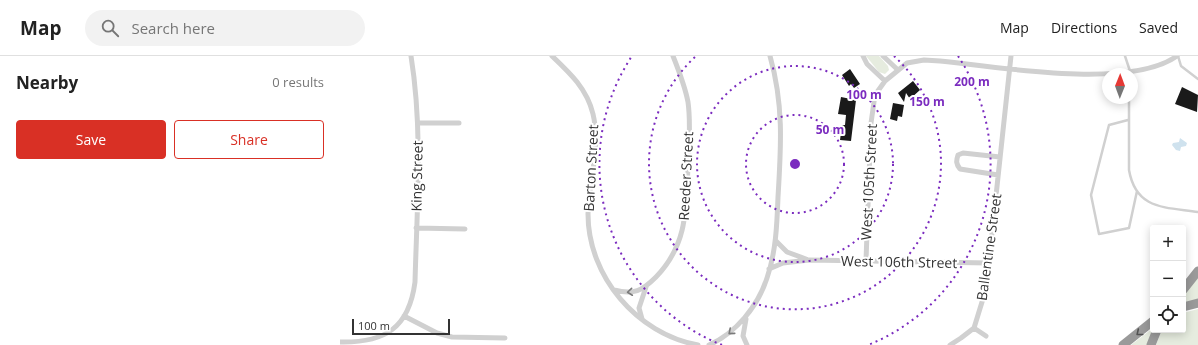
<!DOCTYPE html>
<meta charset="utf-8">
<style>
:root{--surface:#fff;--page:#f2f2f2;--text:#222;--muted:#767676;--line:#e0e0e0;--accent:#d93025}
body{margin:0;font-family:"Open Sans",sans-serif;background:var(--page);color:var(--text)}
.controls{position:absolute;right:12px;bottom:12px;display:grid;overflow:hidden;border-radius:4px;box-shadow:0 2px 10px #0003}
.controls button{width:36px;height:36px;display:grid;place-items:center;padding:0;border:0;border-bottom:1px solid var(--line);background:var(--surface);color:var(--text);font:20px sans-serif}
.compass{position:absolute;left:762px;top:12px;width:36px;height:36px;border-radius:50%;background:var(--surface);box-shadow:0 2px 10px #0003;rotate:1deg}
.scale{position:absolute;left:12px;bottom:10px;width:98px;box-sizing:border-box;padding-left:4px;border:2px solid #333;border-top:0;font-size:11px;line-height:14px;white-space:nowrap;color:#333;-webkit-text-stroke:3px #fff;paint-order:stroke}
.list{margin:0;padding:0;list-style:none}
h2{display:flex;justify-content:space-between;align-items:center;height:52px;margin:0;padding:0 16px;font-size:17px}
h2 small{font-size:13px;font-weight:400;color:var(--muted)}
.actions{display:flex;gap:8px;padding:12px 16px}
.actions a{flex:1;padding:9px 0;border:1px solid var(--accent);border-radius:4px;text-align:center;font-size:14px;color:var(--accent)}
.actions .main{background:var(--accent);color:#fff}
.icon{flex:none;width:22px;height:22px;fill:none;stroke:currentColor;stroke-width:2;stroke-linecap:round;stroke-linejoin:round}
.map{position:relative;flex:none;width:858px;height:289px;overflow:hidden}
header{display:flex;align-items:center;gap:24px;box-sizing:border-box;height:56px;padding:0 20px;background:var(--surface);border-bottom:1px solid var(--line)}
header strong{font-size:19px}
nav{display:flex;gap:22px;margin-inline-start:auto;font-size:14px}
.search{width:280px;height:36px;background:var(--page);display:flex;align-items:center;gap:10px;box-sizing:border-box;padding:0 14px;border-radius:22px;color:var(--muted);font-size:15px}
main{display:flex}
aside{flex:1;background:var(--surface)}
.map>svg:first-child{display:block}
</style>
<header>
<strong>Map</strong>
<div class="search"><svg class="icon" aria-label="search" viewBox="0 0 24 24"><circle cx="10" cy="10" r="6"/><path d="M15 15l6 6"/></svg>Search here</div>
<nav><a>Map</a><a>Directions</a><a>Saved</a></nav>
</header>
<main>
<aside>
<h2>Nearby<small>0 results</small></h2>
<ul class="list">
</ul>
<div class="actions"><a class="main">Save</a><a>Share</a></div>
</aside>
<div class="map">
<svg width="858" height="289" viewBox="0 0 858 289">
<rect width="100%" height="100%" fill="#fff"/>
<!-- green -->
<path fill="#e6ecdf" d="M526 0H539L548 10 549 14 545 18 539 16Z
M858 220V244L843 247V240Z
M858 253V289H816L822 274H843V257Z
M813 272 808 289H791Z"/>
<!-- water -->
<path fill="#cfe2ee" d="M840 82 847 87 846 90 841 91 840 95 836 94 832 89 833 87 839 86Z"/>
<!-- building -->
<path fill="#1a1a1a" d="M510 13 520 28 514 32 511 28 509 30 502 19Z
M573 25 580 34 570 43 566 37 564 46 558 37Z
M842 31 858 39 857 56 835 48Z
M501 41 516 44 511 85 500 84 502 69H505L506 59 498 58Z
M553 47 564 49 562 61 558 60 557 65 550 63Z"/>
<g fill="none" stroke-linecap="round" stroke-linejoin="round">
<!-- lane -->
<path stroke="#d0d0d0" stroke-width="2.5" d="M785 0 790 15
M838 0 841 10 858 23
M789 42V114C796 154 825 151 858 156
M788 64 769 69 751 139 759 178 789 172 797 135"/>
<!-- street -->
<path stroke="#d0d0d0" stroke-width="5" d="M212 0C230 17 247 33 253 58 261 91 249 125 248 158 248 220 297 278 358 289
M523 0 527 8 545 25
M543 0 558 14
M78 67H119
M658 119 620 113C616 108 616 105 618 99L623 97 660 101
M76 172 125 173
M436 185 447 196 466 203
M526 205 531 67 535 39 545 25 567 7 584 4 600 5C659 11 790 34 837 0
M429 213 443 207 469 204 649 207
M274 234C294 239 302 235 316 221 348 188 346 152 348 110 349 89 351 67 348 46 345 30 339 15 333 0
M64 260 97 277 112 281 165 282
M302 263 299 252 306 231
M406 263 403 280 407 289
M634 272 646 280
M0 286C45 287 69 272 75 226 77 151 83 74 71 0
M369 289C396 277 418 250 427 222 436 196 437 168 438 141 441 91 444 49 430 0
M610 289 621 282 634 272 646 233 671 0"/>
<!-- highway -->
<path stroke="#9a9a9a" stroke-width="9" d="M843 234 858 215
M843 251 858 247
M783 289 813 265
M811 289 817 274"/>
</g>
<!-- one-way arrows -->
<defs><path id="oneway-chevron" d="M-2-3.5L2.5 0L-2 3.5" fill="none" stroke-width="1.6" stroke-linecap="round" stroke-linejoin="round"/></defs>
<g stroke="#7a7a7a">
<use href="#oneway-chevron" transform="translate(290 236) rotate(174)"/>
<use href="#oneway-chevron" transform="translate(391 276) rotate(139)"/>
</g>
<use stroke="#525252" href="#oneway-chevron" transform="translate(799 277) rotate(141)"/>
<!-- distance rings -->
<g fill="none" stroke="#7b2cbf" stroke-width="2" stroke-dasharray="2 4">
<circle cx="455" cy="108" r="49"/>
<circle cx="455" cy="108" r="98"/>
<path d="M554 0A146 146 0 1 1 356 0"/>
<path d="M382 289A195 195 0 0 1 292 0M618 0A195 195 0 0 1 528 289"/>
</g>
<g text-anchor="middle" stroke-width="4" stroke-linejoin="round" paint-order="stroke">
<!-- street labels -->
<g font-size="14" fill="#333" stroke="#fff">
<text transform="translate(251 112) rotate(-87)" y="5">Barton Street</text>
<text transform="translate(77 120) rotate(-89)" y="5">King Street</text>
<text transform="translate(346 120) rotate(-87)" y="5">Reeder Street</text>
<text transform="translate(529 126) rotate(-87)" y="5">West 105th Street</text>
<text transform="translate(649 191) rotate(-82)" y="5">Ballentine Street</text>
<text transform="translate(559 206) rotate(1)" y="5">West 106th Street</text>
</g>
</g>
<circle cx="455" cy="108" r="6" fill="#7b2cbf" stroke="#fff" stroke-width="2"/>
<g font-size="12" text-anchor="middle" font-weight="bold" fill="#7b2cbf" stroke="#fff" stroke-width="4" stroke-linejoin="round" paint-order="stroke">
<text x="632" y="30">200 m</text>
<text x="524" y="43">100 m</text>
<text x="587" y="50">150 m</text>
<text x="490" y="78">50 m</text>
</g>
</svg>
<div class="controls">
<button>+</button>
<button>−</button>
<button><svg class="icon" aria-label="locate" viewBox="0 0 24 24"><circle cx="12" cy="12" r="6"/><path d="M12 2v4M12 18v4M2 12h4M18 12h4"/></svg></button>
</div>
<svg class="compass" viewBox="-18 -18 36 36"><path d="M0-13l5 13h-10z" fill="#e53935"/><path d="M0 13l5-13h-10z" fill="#767676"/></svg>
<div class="scale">100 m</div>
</div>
</main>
